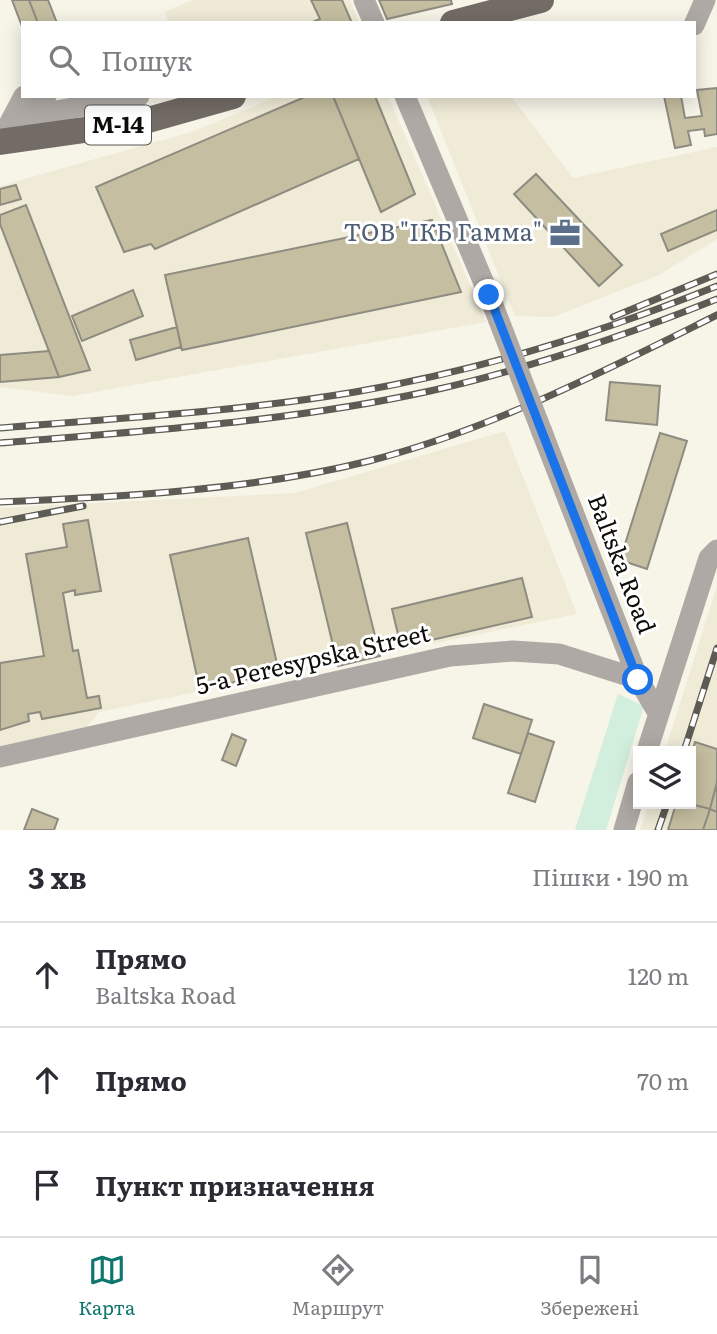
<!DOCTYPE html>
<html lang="uk">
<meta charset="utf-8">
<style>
:root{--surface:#fff;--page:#f7f7f7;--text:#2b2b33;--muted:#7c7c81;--line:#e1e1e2;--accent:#0f766e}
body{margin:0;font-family:Literata,serif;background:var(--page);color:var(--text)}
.controls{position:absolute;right:21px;bottom:21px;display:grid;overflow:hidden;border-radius:0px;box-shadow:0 4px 18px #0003}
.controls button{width:63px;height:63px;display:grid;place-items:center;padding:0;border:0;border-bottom:2px solid var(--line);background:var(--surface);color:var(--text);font:35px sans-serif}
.stop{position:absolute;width:21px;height:21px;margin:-16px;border:5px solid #1a73e8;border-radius:50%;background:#fff}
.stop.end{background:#1a73e8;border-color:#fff;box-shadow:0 2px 7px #0008}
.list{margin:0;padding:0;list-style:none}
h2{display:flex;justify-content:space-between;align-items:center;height:91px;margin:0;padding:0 28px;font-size:30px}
h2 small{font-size:23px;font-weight:400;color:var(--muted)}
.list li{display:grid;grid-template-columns:46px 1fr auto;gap:21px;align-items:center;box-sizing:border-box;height:105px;padding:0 28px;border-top:2px solid var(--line)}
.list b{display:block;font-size:26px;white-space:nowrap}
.list p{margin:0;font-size:23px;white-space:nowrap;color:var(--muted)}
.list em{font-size:23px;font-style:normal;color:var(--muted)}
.icon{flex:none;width:38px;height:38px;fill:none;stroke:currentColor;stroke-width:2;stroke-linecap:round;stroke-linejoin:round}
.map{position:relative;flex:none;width:717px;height:830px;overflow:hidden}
.search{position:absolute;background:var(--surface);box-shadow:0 4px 18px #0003;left:21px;right:21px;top:21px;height:77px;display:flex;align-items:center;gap:18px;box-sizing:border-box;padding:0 24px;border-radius:0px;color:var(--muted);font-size:26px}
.sheet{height:406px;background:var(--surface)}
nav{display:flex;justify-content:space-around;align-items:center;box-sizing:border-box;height:98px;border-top:2px solid var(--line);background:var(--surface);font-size:19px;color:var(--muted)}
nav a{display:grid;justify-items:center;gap:4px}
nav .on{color:var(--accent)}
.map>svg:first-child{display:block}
</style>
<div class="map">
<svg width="717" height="830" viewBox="0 0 717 830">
<rect width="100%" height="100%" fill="#f7f4e8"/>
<!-- built -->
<path fill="#efebd7" d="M192 0H350L359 23H169L165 12Z
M279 96H388L486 322 72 396 0 387V186L191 132Z
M427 96H511L573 178 717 147V239L659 275 553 317 515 316Z
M505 431 577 614 99 712 82 733 0 752V508L295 493Z
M717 586V830H640L649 804H691V751H665Z"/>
<!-- green -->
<path fill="#d2eedd" d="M618 694 644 706 606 830H575Z"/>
<!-- building -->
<path fill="#c5bea1" stroke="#8e8b80" stroke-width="2" d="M12 0H29L38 23H23V29Z
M29 0H48L57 23H38Z
M311 0H342L352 23H310L320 19Z
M379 0H451L452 4 387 19Z
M717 88V134L705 136 704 129 688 131 691 145 675 148 664 96H681L685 118 702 116 697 90Z
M307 96H333L359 159 155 249 151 244 124 252 96 187Z
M333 96H375L415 194 381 212Z
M536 174 622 265 599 286 514 194Z
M16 185 21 199 0 205V189Z
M26 205 90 370 59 377 0 224V215Z
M717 210V230L668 251 661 234Z
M432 220 461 292 182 350 165 275Z
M133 290 143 316 82 341 72 316Z
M177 327 181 347 136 360 130 340Z
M49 351 59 377 0 382V355Z
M610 382 660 386 657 425 606 420Z
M660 433 687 441 647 569 620 560Z
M88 520 101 591 75 595V590L63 593 73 651 78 650 87 698 99 696 101 708 42 719 40 712 28 714 29 721 0 730V663L44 656 26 554 67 547 63 524Z
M347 523 380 656 338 666 306 533Z
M248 538 279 672 200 690 170 555Z
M522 578 532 617 401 647 392 609Z
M484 704 532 720 521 754 473 738Z
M528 733 554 742 535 802 508 793Z
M232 734 246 740 236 766 222 760Z
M695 742 717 749V782L710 809 691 804V756Z
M717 782V812L710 809Z
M676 804H691L710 809 703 830H668Z
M32 809 58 819 54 830H24Z
M710 809 717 812V830H703Z"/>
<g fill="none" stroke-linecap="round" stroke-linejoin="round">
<!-- minor -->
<path stroke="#aea9a5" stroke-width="21" d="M364 0 374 23
M694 25 705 0
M405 96 489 295
M21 102 46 96
M12 119 139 96
M8 126 24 96
M542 432 638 679 658 713
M647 751 709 558 717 550
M0 757 450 656 513 651 559 654 638 679
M624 830 638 782"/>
<!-- major -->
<path stroke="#736b65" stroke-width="26" d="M453 23 541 0
M0 142 141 122 233 96"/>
<!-- rail casing -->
<g stroke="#5c5b54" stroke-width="7">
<path id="rail" d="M613 317 717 274
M0 428C118 418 237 412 355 392 479 371 600 333 717 286
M0 443C144 431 289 422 430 391 528 369 624 336 717 299
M0 502C120 497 253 490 369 461 490 430 606 370 717 315
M0 522 83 506
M684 751 717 648
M658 830 667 804"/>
</g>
<!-- rail -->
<use href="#rail" stroke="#fff" stroke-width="4.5" stroke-dasharray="13" stroke-linecap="butt"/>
<!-- minor-bridge -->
<path stroke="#aea9a5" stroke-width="21" d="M489 295 542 432"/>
</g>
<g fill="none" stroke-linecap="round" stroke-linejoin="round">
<!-- route -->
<path stroke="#1a73e8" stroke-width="9" d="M489 295 638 680"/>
</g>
<!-- icons -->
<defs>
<g id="office-bare" transform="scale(2.415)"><path d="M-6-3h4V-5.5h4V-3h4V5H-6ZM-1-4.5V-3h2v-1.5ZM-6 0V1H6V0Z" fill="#5c6f8a" stroke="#fff" stroke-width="2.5" paint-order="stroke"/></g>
</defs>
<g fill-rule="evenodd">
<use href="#office-bare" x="565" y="233"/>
</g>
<g text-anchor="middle" stroke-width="6" stroke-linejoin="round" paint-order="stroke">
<!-- shield labels -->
<rect fill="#fff" stroke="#565653" stroke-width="2" x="85" y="105.5" width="66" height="39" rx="5"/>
<g font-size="23" font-weight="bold" fill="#0e0d09">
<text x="118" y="133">М-14</text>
</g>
<!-- service labels -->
<g font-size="24" fill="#4e5e75" stroke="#fff" text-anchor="end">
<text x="542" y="241">ТОВ "ІКБ Гамма"</text>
</g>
<!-- street labels -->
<g font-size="24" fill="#0e0d09" stroke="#fff">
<text transform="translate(621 564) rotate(69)" y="8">Baltska Road</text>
<text transform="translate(313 660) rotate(-13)" y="8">5-a Peresypska Street</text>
</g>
</g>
</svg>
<div class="controls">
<button><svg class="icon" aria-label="layers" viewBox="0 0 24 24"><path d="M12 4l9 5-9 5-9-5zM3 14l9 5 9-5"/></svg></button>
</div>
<div class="stop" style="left:638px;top:680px"></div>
<div class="stop end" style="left:489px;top:295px"></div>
<div class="search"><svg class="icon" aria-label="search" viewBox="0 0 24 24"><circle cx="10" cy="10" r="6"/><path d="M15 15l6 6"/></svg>Пошук</div>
</div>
<section class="sheet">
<h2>3 хв<small>Пішки · 190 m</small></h2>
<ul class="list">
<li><svg class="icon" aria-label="ahead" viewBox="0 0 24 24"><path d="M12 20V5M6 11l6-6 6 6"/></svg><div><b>Прямо</b><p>Baltska Road</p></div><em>120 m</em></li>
<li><svg class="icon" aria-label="ahead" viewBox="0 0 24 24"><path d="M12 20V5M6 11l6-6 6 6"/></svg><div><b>Прямо</b></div><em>70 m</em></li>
<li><svg class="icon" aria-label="arrive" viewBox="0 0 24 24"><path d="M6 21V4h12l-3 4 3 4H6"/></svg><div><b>Пункт призначення</b></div></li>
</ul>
</section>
<nav>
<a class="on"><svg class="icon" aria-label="map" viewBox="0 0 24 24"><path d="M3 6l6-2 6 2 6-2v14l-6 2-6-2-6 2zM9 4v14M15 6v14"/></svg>Карта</a>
<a><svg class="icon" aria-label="directions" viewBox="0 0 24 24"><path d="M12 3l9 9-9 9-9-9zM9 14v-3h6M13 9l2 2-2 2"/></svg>Маршрут</a>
<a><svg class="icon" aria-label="saved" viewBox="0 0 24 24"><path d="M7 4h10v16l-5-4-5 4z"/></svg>Збережені</a>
</nav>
